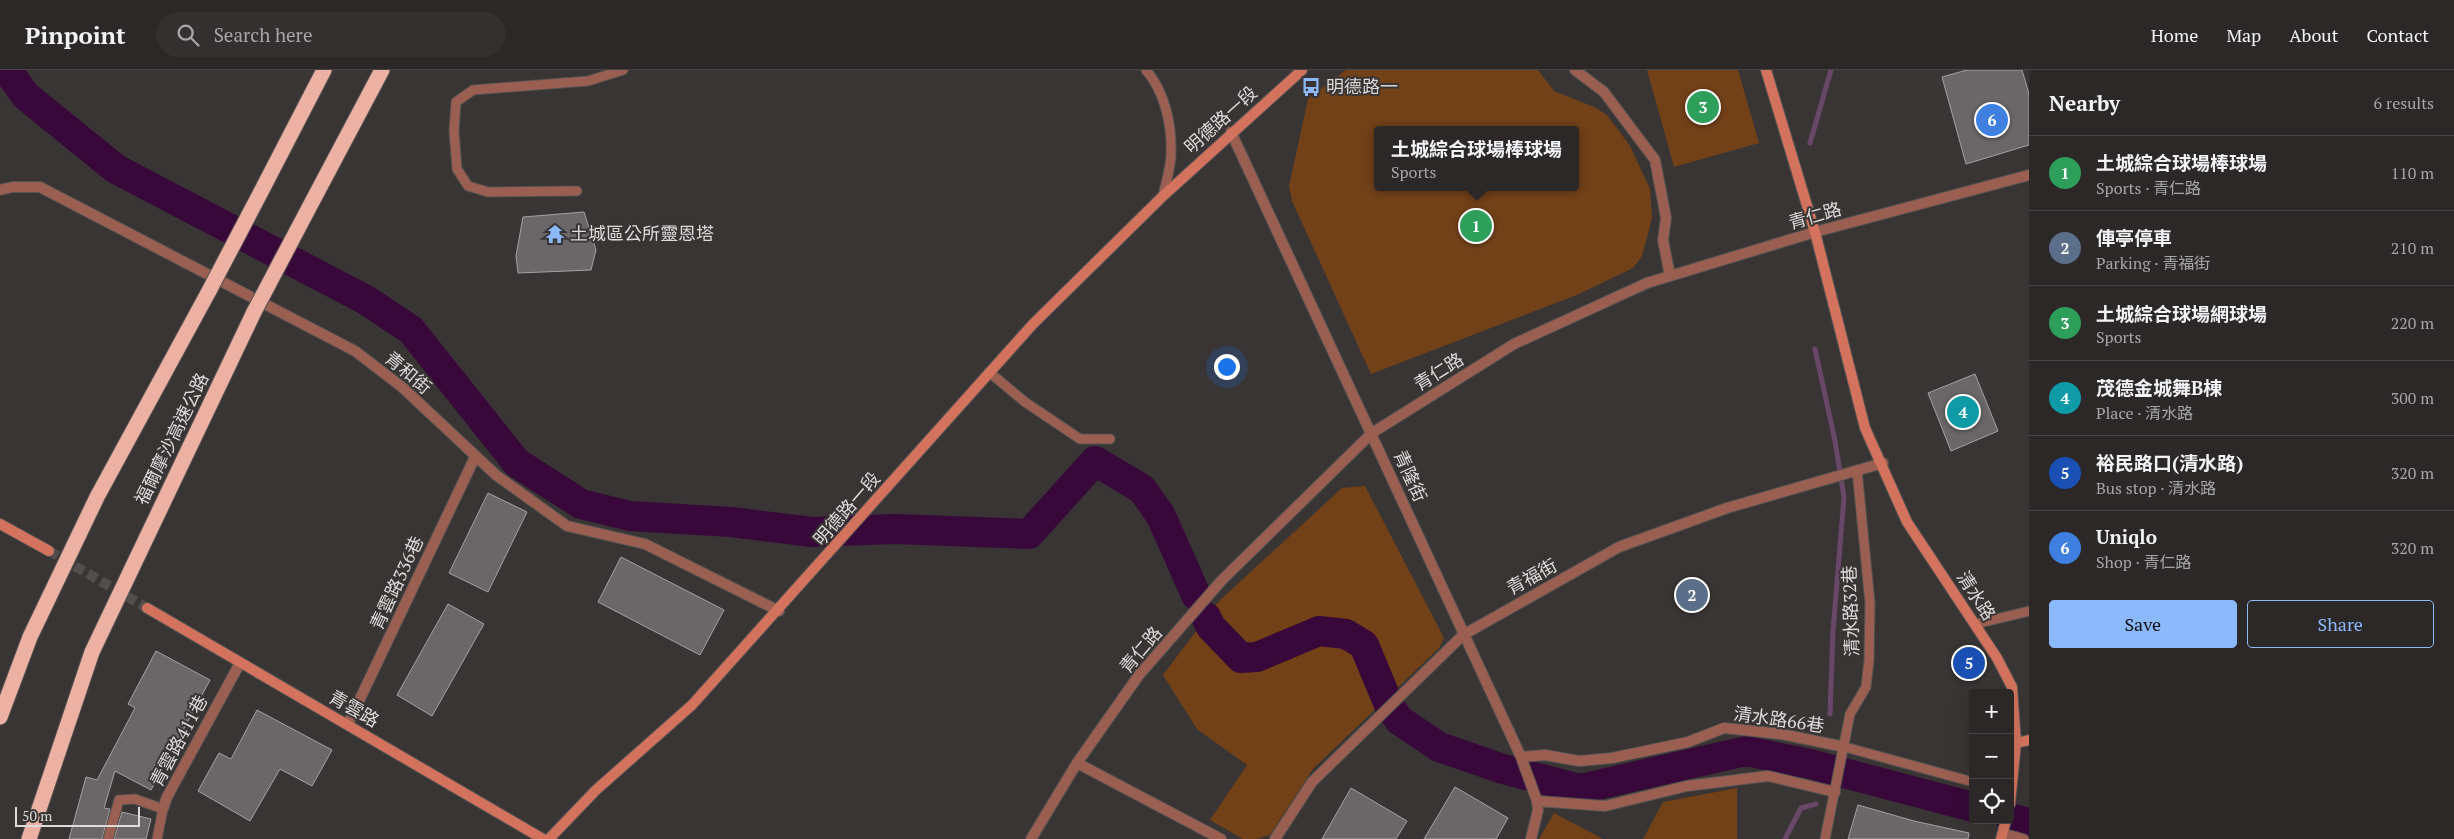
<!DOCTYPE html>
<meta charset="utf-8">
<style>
:root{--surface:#2c2828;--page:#343030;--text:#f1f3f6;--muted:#a6a6a8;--line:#484445;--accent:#8cb9fc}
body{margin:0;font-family:"PT Serif","Noto Sans TC",serif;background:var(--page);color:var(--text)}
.controls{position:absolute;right:15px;bottom:15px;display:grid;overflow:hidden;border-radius:5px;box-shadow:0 5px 20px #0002}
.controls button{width:45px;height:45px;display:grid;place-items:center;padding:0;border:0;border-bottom:1px solid var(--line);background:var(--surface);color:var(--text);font:25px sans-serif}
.scale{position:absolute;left:15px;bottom:12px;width:125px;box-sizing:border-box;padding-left:5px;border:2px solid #dddada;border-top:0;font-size:14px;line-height:18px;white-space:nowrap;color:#dddada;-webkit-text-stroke:4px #3a3535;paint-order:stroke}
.you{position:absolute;left:1226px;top:296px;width:18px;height:18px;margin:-12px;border:4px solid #fff;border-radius:50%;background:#1a73e8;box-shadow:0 0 0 8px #1a73e833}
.badge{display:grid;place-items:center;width:32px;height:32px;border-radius:50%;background:var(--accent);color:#fff;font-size:16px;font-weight:700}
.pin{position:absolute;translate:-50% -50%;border:2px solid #fff;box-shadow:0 1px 5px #0006}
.popup{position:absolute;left:1374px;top:56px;width:205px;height:65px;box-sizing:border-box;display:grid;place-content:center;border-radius:5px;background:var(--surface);filter:drop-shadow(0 1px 4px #0005);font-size:16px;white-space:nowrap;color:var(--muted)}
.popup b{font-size:19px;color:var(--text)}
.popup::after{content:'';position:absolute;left:50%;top:100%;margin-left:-10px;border:10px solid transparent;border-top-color:var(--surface)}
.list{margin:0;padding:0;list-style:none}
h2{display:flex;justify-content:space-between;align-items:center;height:65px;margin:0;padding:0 20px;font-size:21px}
h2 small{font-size:16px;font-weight:400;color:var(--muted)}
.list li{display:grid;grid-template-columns:32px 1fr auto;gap:15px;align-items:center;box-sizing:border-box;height:75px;padding:0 20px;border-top:1px solid var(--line)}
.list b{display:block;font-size:19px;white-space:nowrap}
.list p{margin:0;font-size:16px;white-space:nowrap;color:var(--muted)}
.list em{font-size:16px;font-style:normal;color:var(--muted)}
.actions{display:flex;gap:10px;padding:15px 20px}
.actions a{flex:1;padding:11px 0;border:1px solid var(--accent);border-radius:5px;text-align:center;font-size:18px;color:var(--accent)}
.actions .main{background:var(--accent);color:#111}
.icon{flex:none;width:28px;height:28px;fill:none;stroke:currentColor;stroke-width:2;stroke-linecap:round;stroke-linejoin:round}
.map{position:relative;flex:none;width:2029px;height:769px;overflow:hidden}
header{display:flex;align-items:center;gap:30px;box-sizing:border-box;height:70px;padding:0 25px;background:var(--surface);border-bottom:1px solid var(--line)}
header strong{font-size:24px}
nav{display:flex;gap:28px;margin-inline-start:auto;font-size:18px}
.search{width:350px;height:45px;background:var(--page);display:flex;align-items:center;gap:12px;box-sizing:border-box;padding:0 18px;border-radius:28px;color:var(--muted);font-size:19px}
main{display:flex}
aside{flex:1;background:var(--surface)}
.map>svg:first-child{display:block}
</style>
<header>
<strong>Pinpoint</strong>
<div class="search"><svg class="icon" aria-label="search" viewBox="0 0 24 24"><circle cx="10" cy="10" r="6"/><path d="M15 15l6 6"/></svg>Search here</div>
<nav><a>Home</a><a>Map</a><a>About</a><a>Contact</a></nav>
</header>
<main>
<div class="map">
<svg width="2029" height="769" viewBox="0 0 2029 769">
<rect width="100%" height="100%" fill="#3a3535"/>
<!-- green -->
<path fill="#724118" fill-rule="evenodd" d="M1346 0H1538L1554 21 1594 37 1607 45 1630 76 1650 119 1652 148 1642 186 1633 198 1579 224 1371 304 1292 131 1289 116 1308 29ZM1377 60H1575V117H1377Z
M1647 0H1738L1759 73 1674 97Z
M1365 416 1444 568 1439 578 1313 699 1270 765 1256 769H1243L1210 750 1247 695 1197 659 1163 605 1218 532 1342 418Z
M1737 718V769H1643L1663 732Z
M1554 743 1603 769H1539Z"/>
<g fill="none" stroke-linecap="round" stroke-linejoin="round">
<!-- stream -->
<path stroke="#694769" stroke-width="5" d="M1810 73 1831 0
M1815 279 1835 371 1844 427 1833 561 1830 644
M1785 769 1801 738 1816 734"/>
<!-- river -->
<path stroke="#370839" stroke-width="30" d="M7 0 26 26 116 99 366 230 411 260 517 393 581 434 630 446 731 452 812 462 894 459 1029 464 1095 391 1142 419 1161 446 1196 525
M1206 547 1211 557 1241 588 1257 587 1319 561 1346 564 1364 575 1389 635 1399 650 1439 677 1503 699 1580 719 1746 681 1810 694 1973 737
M2010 748 2029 753"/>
</g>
<!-- building -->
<path fill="#6b6769" stroke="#a6a1a3" d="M1967 0H2022L2029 24V75L1966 94 1942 7Z
M584 142 596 180 591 200 518 203 516 186 523 147Z
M1975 304 1998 361 1951 381 1928 323Z
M488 423 527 442 488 522 449 503Z
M621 487 724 540 700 585 598 532Z
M448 534 484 554 432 646 397 625Z
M156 581 210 610 151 720 115 701 104 738 110 739 102 769H69L86 707 97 710 135 638 128 634Z
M257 640 332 680 312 716 280 699 250 751 198 721 219 683 231 689Z
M1455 717 1508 748 1496 769H1424Z
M1351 718 1407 751 1396 769H1322Z
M1858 735 1914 751 1969 763 1968 769H1848Z
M122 742 151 749 146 769H114Z"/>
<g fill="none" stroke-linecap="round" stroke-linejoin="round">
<!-- secondary-tunnel -->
<path stroke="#524e4e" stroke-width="10" stroke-dasharray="10 5" stroke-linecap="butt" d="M49 481 147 538"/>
<!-- lane casing -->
<g stroke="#575353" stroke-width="11">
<path id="lane" d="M1146 0C1165 22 1172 55 1171 84 1171 97 1166 112 1163 126
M577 121 488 122 468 116 457 99 454 61 456 32 473 20 588 11 623 0
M989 302 1025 332 1080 369H1110
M1975 554 2029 541
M1845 677 1973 712
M2003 763 2024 769
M108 769 119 730 135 729 163 739 157 769
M1825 769 1850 644 1866 617 1869 590 1870 533 1857 400"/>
</g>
<!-- street casing -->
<g stroke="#575353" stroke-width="12">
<path id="street" d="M1575 0 1604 22 1655 90 1666 148 1663 170 1670 206
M1231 62 1521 687 1537 731 1538 740 1531 769
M0 120 13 117H40L355 281 402 317 496 405 567 456 645 474 779 541
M348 654 475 387
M1521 687 1545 685 1579 691 1612 688 1688 672 1724 658 1781 664 1845 677
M1077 693 1221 769
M1537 731 1605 736 1687 716 1768 706 1835 722
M163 739 167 727 240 593
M1031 769 1077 693 1139 605 1222 510 1372 363 1514 274 1647 213 1815 162 2029 105
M1275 769 1312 712 1463 565 1619 477 1727 438 1883 393"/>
</g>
<!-- secondary casing -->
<g stroke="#575353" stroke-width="12">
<path id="secondary" d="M1766 0 1815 162 1865 358 1907 452 1997 588 2012 617 2016 673 2010 734
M0 454 49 481
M147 538 543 769
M2016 673 2029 670
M549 769 596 720 692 635 1033 254 1163 126 1302 0
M2001 769 2006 750"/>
</g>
<!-- highway casing -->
<g stroke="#575353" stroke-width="17">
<path id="highway" d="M264 116 324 0
M312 132 382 0
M0 647 30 567 97 427 209 221
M29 769 92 582 254 242"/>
</g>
<!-- lane -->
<use href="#lane" stroke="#9b5f51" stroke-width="9"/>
<!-- street -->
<use href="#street" stroke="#9b5f51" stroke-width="10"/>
<!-- secondary -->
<use href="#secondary" stroke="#d3735d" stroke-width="10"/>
<!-- highway -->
<use href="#highway" stroke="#edb1a3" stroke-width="15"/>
<!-- highway-bridge casing -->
<g stroke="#575353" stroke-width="17" stroke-linecap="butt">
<path id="highway-bridge" d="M209 221 264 116
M254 242 312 132"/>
</g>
<!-- highway-bridge -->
<use href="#highway-bridge" stroke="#edb1a3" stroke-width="15"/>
</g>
<!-- icons -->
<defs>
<g id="bus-bare" transform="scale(1.5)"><path d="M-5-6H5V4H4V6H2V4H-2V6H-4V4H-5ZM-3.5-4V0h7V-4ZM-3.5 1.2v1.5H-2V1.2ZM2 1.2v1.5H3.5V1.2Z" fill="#8cb9fc" stroke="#3a3535" stroke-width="2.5" paint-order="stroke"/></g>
<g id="temple-bare" transform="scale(1.5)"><path d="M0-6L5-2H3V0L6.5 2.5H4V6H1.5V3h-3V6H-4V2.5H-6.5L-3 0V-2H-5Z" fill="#8cb9fc" stroke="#3a3535" stroke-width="2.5" paint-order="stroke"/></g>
</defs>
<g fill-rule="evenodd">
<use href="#bus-bare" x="1311" y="17"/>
<use href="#temple-bare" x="555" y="164"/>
</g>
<g text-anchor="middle" stroke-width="4" stroke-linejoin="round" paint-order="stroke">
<!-- poi labels -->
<g font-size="18" fill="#dddada" stroke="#3a3535" text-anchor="start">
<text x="1326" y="23">明德路一</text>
<text x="570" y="170">土城區公所靈恩塔</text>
</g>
<!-- street labels -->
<g font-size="18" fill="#dddada" stroke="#3a3535">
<text transform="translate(1221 50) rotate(-42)" y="6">明德路一段</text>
<text transform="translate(1815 146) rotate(-16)" y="6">青仁路</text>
<text transform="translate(1439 302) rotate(-32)" y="6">青仁路</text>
<text transform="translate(408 303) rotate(40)" y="6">青和街</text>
<text transform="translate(172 369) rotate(-64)" y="6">福爾摩沙高速公路</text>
<text transform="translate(1410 406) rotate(66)" y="6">青隆街</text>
<text transform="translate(847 439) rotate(-49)" y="6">明德路一段</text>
<text transform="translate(1532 507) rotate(-29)" y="6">青福街</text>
<text transform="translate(397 513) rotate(-65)" y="6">青雲路336巷</text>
<text transform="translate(1976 526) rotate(57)" y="6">清水路</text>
<text transform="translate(1851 541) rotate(-92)" y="6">清水路32巷</text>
<text transform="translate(1141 580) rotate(-50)" y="6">青仁路</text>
<text transform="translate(354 639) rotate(30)" y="6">青雲路</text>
<text transform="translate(1779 650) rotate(8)" y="6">清水路66巷</text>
<text transform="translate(179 671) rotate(-62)" y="6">青雲路411巷</text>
</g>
</g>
</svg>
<div class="controls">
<button>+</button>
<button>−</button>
<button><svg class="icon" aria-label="locate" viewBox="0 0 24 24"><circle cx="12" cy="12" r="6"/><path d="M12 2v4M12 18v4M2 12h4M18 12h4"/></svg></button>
</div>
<div class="scale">50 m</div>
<div class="you"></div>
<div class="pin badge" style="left:1476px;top:156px;background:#2e9e5b">1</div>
<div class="popup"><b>土城綜合球場棒球場</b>Sports</div>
<div class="pin badge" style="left:1692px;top:525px;background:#5c6f8a">2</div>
<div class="pin badge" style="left:1703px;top:37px;background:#2e9e5b">3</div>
<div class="pin badge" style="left:1963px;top:342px;background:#0f9aa8">4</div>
<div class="pin badge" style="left:1969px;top:593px;background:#1a4fb4">5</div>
<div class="pin badge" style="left:1992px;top:50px;background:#3f7fe0">6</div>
</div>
<aside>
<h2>Nearby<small>6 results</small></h2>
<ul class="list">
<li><span class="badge" style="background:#2e9e5b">1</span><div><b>土城綜合球場棒球場</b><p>Sports · 青仁路</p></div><em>110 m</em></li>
<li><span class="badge" style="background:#5c6f8a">2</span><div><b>俥亭停車</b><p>Parking · 青福街</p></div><em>210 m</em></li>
<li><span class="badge" style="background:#2e9e5b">3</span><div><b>土城綜合球場網球場</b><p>Sports</p></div><em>220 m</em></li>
<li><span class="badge" style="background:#0f9aa8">4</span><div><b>茂德金城舞B棟</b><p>Place · 清水路</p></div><em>300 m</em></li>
<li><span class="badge" style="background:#1a4fb4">5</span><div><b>裕民路口(清水路)</b><p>Bus stop · 清水路</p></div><em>320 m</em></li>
<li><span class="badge" style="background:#3f7fe0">6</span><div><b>Uniqlo</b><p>Shop · 青仁路</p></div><em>320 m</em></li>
</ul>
<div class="actions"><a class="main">Save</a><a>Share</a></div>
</aside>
</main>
